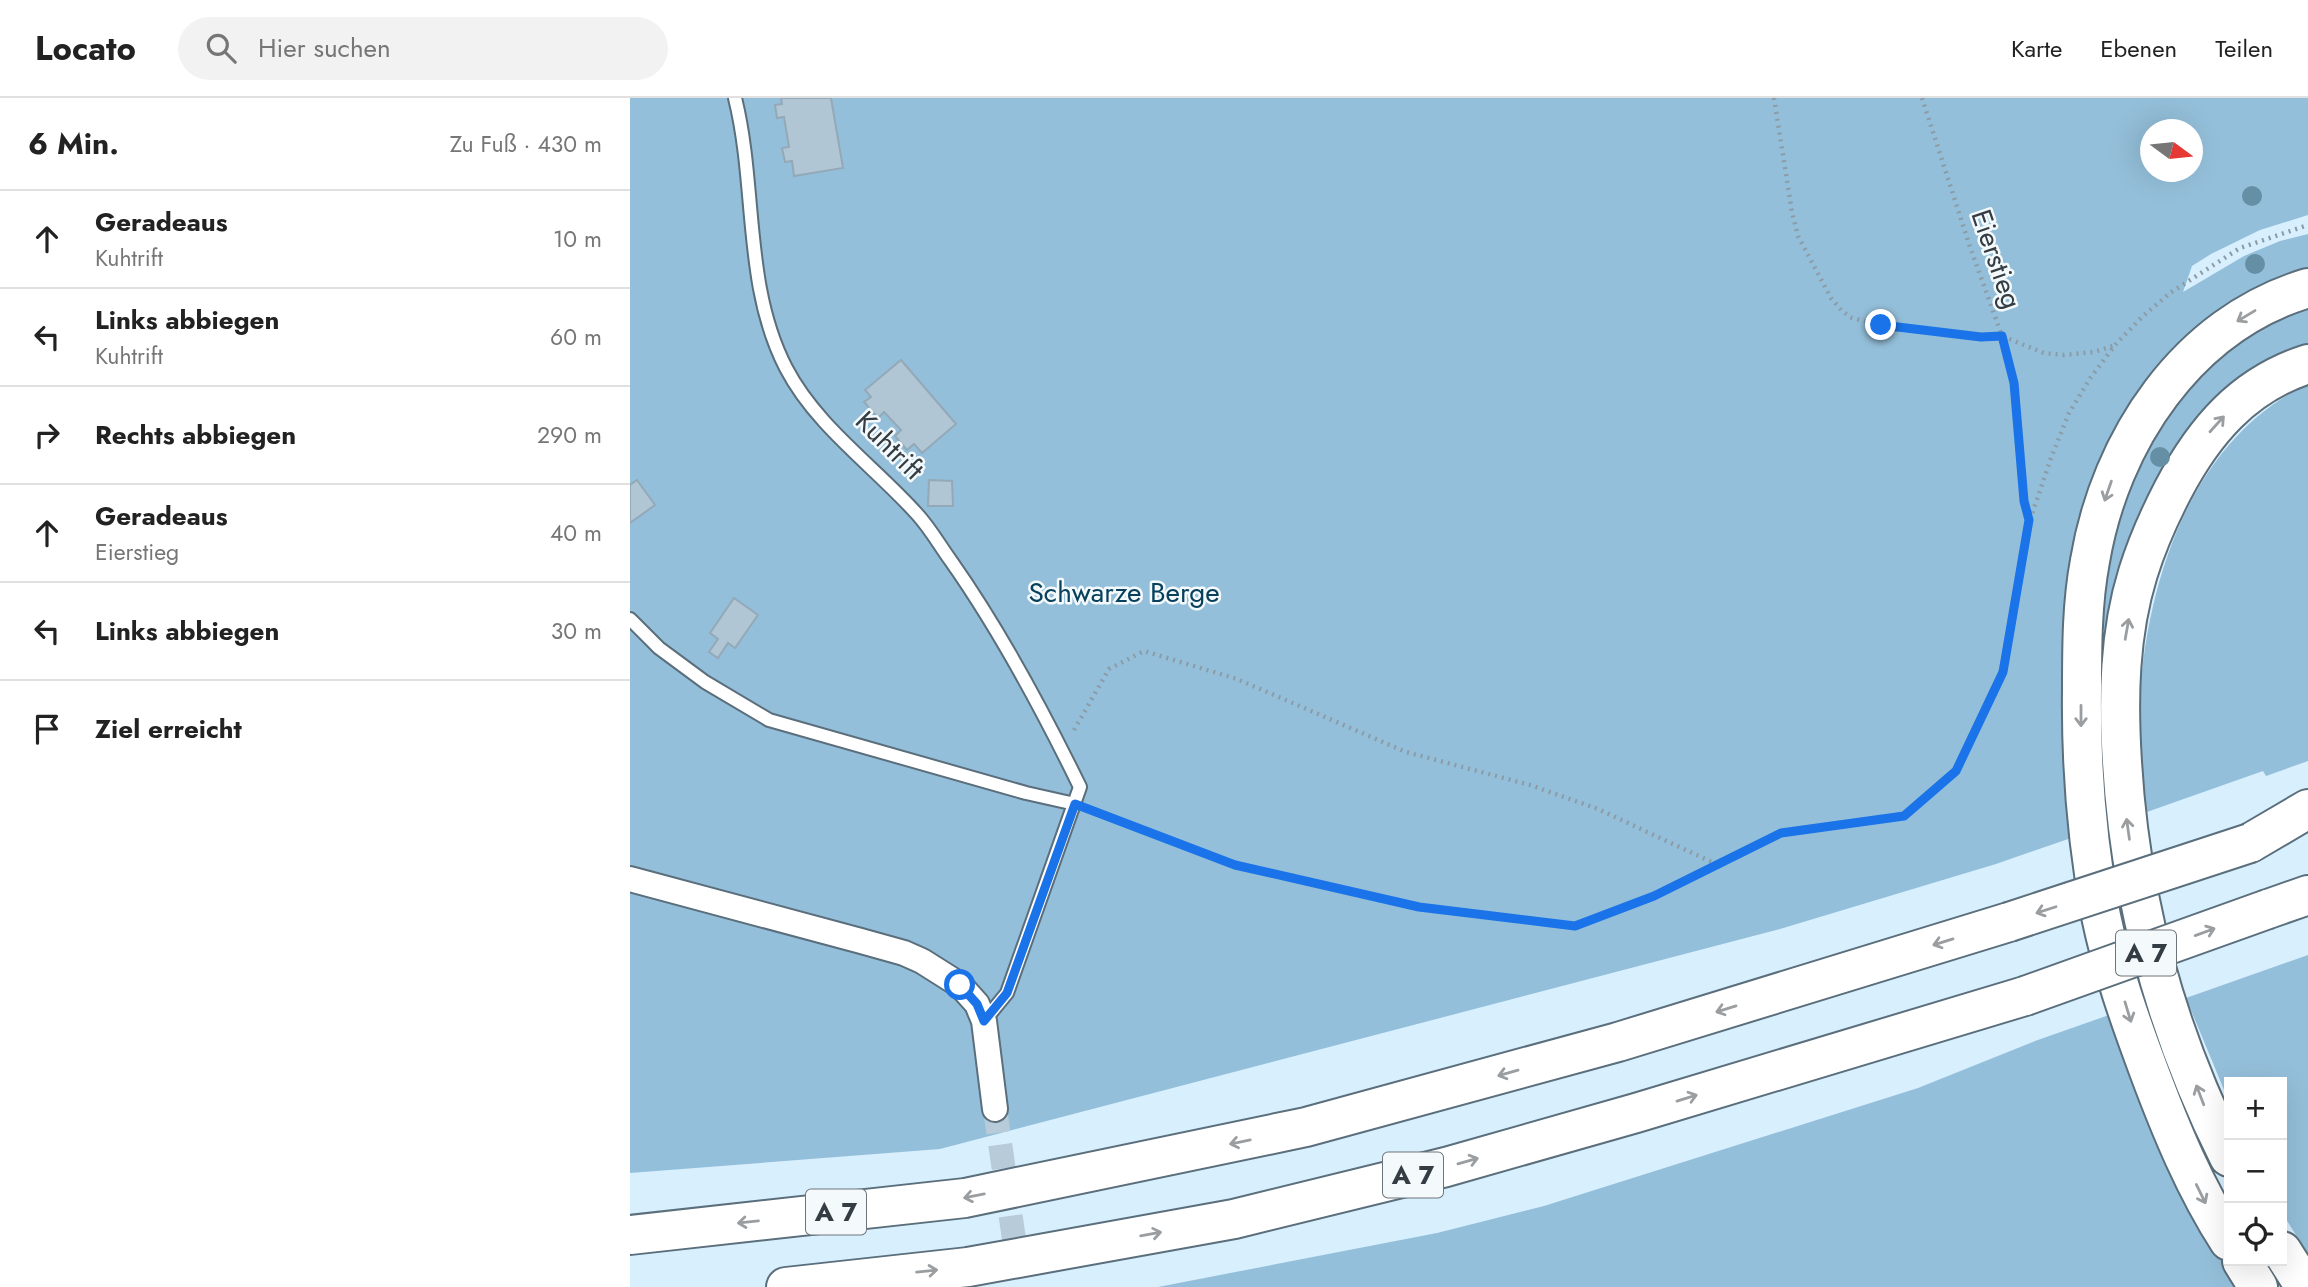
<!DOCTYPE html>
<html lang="de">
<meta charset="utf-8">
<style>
:root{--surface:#fff;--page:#f2f2f2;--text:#222;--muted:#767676;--line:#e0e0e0}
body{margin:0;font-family:Jost,sans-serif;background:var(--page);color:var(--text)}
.controls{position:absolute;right:21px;bottom:21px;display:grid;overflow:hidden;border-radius:0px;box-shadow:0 7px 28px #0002}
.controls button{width:63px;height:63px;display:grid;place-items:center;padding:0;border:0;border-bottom:2px solid var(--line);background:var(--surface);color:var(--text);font:35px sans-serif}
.compass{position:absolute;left:1510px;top:21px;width:63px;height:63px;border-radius:50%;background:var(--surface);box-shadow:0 7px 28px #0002;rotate:105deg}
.stop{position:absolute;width:21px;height:21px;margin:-16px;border:5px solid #1a73e8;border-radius:50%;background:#fff}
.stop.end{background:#1a73e8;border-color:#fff;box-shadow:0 2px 7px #0008}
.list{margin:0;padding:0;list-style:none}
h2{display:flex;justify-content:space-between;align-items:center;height:91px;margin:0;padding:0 28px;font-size:30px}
h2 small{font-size:23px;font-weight:400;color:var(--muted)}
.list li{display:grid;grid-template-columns:46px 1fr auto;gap:21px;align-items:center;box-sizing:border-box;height:98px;padding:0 28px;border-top:2px solid var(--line)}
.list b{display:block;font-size:26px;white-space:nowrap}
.list p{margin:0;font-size:23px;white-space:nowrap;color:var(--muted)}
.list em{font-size:23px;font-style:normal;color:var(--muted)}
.icon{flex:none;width:38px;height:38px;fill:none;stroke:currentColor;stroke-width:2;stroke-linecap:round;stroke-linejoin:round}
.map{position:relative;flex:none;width:1678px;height:1189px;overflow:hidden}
header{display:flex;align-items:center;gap:42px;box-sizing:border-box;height:98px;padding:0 35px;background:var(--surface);border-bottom:2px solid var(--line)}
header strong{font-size:33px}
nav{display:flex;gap:38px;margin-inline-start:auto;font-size:24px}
.search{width:490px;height:63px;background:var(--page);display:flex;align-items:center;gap:18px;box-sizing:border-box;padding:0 24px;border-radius:38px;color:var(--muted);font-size:26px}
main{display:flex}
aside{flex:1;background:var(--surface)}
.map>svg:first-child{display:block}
</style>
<header>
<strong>Locato</strong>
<div class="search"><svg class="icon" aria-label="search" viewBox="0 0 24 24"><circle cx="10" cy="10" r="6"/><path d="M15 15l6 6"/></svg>Hier suchen</div>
<nav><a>Karte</a><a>Ebenen</a><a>Teilen</a></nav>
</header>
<main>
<aside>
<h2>6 Min.<small>Zu Fuß · 430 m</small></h2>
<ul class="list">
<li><svg class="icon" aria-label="ahead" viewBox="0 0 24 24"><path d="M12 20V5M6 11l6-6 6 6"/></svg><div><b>Geradeaus</b><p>Kuhtrift</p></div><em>10 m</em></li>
<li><svg class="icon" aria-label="left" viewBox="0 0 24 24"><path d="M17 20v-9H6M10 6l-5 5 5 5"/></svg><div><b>Links abbiegen</b><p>Kuhtrift</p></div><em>60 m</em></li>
<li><svg class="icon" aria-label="right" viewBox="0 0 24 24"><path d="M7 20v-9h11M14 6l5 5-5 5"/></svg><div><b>Rechts abbiegen</b></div><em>290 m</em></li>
<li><svg class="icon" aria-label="ahead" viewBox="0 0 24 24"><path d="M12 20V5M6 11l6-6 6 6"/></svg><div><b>Geradeaus</b><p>Eierstieg</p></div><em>40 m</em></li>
<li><svg class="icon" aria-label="left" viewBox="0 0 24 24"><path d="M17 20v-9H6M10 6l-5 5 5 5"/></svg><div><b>Links abbiegen</b></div><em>30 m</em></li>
<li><svg class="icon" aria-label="arrive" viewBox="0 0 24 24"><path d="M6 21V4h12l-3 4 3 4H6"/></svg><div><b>Ziel erreicht</b></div></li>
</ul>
</aside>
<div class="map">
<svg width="1678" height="1189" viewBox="0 0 1678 1189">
<rect width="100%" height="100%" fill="#d8effe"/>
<!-- green -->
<path fill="#94bfda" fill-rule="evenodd" d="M0 0H1678V117L1630 132 1581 156 1562 168 1553 194 1614 158 1650 143 1678 136V172L1647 182 1455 404C1426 513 1429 628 1441 740L1366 766 1150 831 310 1051 0 1075ZM1520 32H1562V74H1520Z
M1678 209V253L1618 284 1486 532 1469 531C1474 486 1479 436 1495 394 1500 381 1509 368 1515 356 1553 284 1601 238 1678 209Z
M1678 286V663L1636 678 1633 673 1514 715C1511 679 1507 643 1509 608 1516 487 1559 342 1678 286Z
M1678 857V1156L1652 1115V984H1599V1004L1556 900Z
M1479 917 1544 1079 1607 1189H528L807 1135 914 1108 1288 990 1405 943Z"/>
<!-- building -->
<path fill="#b1c6d5" stroke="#94a9b7" stroke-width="2" d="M151 0H201L213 70 164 78 162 63 155 64 152 50 159 49 154 19 147 20 145 7 152 6Z
M271 262 326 326 292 355 284 346 277 352 265 338 271 332 254 314 248 320 234 304 241 299 235 292Z
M7 382 25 407 0 425V387Z
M299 382 322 383 323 408H298Z
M104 500 128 517 105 550 98 545 88 560 79 554 88 541 80 535Z"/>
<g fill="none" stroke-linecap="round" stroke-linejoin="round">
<!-- street-tunnel -->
<path stroke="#b7cbd9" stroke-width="24" stroke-dasharray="24 12" stroke-linecap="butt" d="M365 1011 391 1189"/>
<!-- lane casing -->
<g stroke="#5a6e7b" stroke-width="16">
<path id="lane" d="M105 0C127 88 113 187 156 270 186 328 244 368 287 416 300 430 310 448 321 463 371 534 412 611 450 689L377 895 354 923
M0 521 29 550 75 584 139 622 396 695 445 706"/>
</g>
<!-- street casing -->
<g stroke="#5a6e7b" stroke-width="28">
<path id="street" d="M0 781 231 843 274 855 292 863 330 887 347 906 354 923 365 1011"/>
</g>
<!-- highway casing -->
<g stroke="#5a6e7b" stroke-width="42">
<path id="highway" d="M1620 745 1678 711
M1638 811 1678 797
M1599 1059C1537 935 1500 802 1492 664 1488 601 1489 536 1508 475 1517 446 1529 419 1543 392 1574 333 1613 287 1678 266
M0 1137 335 1100 676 1029 988 944 1379 824
M1599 1143C1565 1090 1541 1032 1519 973 1500 922 1482 871 1471 818 1457 743 1451 668 1452 592 1452 549 1452 505 1460 463 1480 343 1557 226 1678 190
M1652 1153 1675 1189
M1612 1163 1628 1189
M156 1189 338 1169 604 1121 816 1069 1006 1015 1395 898"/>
</g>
<!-- path -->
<path stroke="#8b9ca7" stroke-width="4.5" stroke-dasharray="2 5" stroke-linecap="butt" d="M1144 0 1162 114 1168 138 1201 200 1212 213 1222 220 1251 227 1351 238H1372L1414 255 1434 257 1464 254 1483 248
M1292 0 1340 149 1372 238 1383 285 1394 403 1399 421
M444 632 479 571 514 553 607 581 776 654 900 687 968 711 1086 766
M462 712 605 767 789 809 945 828 1024 798 1151 735 1274 718 1327 673 1373 574 1400 422 1421 360 1439 315 1461 279 1485 247 1512 219 1540 195 1610 150 1678 127"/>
<!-- lane -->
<use href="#lane" stroke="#fff" stroke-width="12"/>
<!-- street -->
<use href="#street" stroke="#fff" stroke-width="24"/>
<!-- highway -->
<use href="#highway" stroke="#fff" stroke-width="38"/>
<!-- highway-bridge casing -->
<g stroke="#5a6e7b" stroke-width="42" stroke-linecap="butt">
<path id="highway-bridge" d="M1379 824 1620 745
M1395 898 1638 811"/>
</g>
<!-- highway-bridge -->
<use href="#highway-bridge" stroke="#fff" stroke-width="38"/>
</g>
<!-- trees -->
<g fill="#658fa5">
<circle cx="1622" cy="98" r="10"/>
<circle cx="1625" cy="166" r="10"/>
<circle cx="1530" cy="359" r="10"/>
</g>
<!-- one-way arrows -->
<defs><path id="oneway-shaft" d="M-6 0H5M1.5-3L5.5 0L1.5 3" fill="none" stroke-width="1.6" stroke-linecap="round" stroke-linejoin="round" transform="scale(1.75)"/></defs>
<g stroke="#9a9ea1">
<use href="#oneway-shaft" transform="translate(1616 218) rotate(149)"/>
<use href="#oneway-shaft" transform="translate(1587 326) rotate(-48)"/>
<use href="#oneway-shaft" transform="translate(1478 393) rotate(109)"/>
<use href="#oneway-shaft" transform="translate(1497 531) rotate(-80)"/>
<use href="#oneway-shaft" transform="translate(1451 618) rotate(90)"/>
<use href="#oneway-shaft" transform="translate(1498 731) rotate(-98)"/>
<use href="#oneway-shaft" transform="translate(1416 812) rotate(162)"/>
<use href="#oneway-shaft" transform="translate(1575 834) rotate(-20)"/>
<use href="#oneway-shaft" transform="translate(1313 844) rotate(163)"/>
<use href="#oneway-shaft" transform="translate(1096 911) rotate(163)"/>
<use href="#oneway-shaft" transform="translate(1498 914) rotate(73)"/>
<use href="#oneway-shaft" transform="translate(878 975) rotate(164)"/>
<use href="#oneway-shaft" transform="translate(1570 997) rotate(-111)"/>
<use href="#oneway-shaft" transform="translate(1057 1000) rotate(-17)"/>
<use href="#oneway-shaft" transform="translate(610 1044) rotate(168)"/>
<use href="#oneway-shaft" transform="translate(838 1063) rotate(-16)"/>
<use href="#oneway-shaft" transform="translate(1571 1096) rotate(64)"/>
<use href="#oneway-shaft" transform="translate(344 1098) rotate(169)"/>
<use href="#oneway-shaft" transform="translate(118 1124) rotate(174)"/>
<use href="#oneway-shaft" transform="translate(521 1136) rotate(-10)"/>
<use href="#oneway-shaft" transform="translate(297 1173) rotate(-6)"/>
</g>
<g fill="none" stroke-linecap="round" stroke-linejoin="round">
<!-- route -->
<path stroke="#1a73e8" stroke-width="9" d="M330 887 347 906 354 923 377 895 445 706 605 767 789 809 945 828 1024 798 1151 735 1274 718 1326 673 1373 574 1399 422 1394 403 1384 285 1372 238 1351 239 1251 227"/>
</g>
<g text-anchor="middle" stroke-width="5" stroke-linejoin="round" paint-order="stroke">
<!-- shield labels -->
<g fill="#f4f9fc" stroke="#6e757a" stroke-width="2">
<rect x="1486" y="832.5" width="60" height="45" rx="5"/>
<rect x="753" y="1054.5" width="60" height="45" rx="5"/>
<rect x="176" y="1091.5" width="60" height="45" rx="5"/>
</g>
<g font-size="26" font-weight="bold" fill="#343d43">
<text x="1516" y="864">A 7</text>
<text x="783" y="1086">A 7</text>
<text x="206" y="1123">A 7</text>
</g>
<!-- street labels -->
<g font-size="28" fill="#343d43" stroke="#f4f9fc">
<text transform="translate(1367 161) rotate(71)" y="10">Eierstieg</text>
<text transform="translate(260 347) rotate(45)" y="10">Kuhtrift</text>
</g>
<!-- park labels -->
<g font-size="28" fill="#07415d" stroke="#f4f9fc">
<text x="494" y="504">Schwarze Berge</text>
</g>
</g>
</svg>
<div class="controls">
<button>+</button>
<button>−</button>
<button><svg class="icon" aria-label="locate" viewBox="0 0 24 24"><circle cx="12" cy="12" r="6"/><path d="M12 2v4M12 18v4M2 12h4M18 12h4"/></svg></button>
</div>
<svg class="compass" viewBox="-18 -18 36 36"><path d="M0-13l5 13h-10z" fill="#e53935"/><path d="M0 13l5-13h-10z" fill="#767676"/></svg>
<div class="stop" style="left:330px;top:887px"></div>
<div class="stop end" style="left:1251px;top:227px"></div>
</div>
</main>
